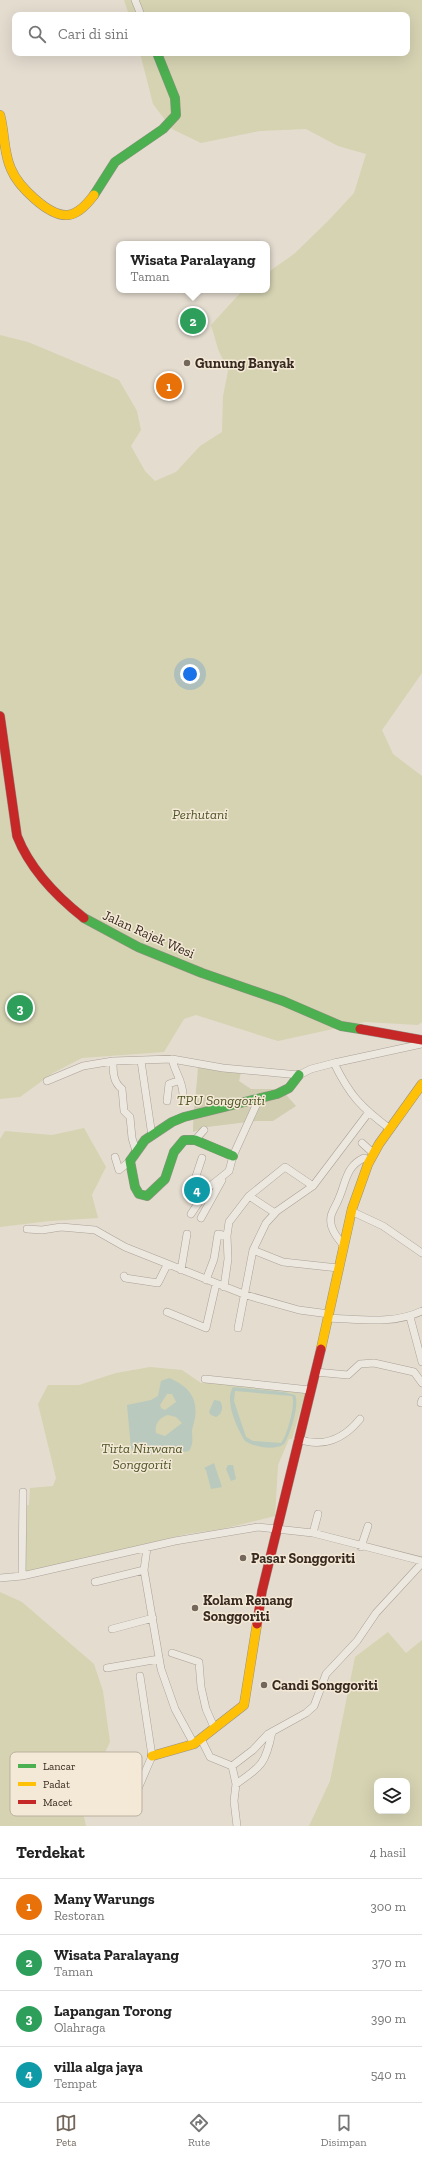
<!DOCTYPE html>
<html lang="id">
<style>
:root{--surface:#fff;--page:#f6f6f6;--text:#222;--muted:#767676;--line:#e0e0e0;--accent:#74685d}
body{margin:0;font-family:"Zilla Slab",serif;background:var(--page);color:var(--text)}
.controls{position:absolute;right:12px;bottom:12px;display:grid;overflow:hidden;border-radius:8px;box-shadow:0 4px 16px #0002}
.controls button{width:36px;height:36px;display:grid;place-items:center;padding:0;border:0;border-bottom:1px solid var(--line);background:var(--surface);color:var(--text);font:20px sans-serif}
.you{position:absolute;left:190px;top:674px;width:14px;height:14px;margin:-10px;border:3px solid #fff;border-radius:50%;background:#1a73e8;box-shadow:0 0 0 6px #1a73e833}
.badge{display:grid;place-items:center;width:26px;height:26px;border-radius:50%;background:var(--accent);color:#fff;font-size:13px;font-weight:700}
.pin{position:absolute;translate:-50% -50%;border:2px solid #fff;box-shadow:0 1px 4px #0006}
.popup{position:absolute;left:116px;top:241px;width:154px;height:52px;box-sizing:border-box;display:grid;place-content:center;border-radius:8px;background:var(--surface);filter:drop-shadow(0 1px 3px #0005);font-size:13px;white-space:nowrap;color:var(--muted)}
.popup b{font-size:15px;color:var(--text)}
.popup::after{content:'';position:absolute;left:50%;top:100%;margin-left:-8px;border:8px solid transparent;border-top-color:var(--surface)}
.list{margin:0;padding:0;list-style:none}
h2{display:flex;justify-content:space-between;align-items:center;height:52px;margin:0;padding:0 16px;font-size:17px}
h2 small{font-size:13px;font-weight:400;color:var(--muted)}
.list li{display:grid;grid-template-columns:26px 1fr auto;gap:12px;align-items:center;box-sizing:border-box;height:56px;padding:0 16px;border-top:1px solid var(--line)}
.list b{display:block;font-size:15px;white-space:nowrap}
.list p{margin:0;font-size:13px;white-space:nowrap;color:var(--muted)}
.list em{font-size:13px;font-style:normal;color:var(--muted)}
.icon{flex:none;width:22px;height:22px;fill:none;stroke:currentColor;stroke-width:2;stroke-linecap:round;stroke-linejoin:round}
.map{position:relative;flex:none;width:422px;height:1826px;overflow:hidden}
.search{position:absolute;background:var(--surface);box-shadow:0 4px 16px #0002;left:12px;right:12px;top:12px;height:44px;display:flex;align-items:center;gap:10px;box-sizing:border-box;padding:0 14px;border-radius:8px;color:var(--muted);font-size:15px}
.sheet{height:276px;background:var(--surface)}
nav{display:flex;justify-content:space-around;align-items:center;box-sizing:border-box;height:56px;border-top:1px solid var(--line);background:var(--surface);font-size:11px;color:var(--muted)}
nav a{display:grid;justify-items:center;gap:2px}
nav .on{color:var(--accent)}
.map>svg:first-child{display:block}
</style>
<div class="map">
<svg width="422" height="1826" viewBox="0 0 422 1826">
<rect width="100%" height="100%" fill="#e4dccf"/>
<!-- green -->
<path fill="#d5d3b2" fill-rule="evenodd" d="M124 0H422V673L382 730 393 754 422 776V1022L418 1025 365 1022 278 1041 196 1015 184 1019 164 1052 82 1058 53 1073 20 1097 0 1099V335L28 342 119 380 137 411 141 430 131 446 145 471 155 481 176 472 200 446 222 432 223 396 228 371 218 349 211 325 243 290H267V273L294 254 328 221 354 193 366 154 338 146 306 129 260 131 201 143 172 129 153 104 140 53H407V15H129Z
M84 1128 106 1167 92 1195 98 1218 50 1221 0 1227V1139L5 1131 52 1135Z
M150 1367 182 1370 201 1383 205 1382 303 1392 305 1394 292 1439H289L278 1465 275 1516 222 1529 187 1534 27 1572 25 1570 27 1505H29L30 1488 53 1486 56 1478 38 1404 48 1385H79L116 1373Z
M0 1592 22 1602 94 1664 103 1691 110 1742 81 1803 86 1826H0Z
M388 1632 406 1653 422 1640V1826H309L330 1781 355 1657ZM377 1781H407V1811H377Z"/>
<!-- cemetery -->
<path fill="#d0cdb1" d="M198 1066 241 1072 239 1081 251 1089H281L296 1106 273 1121H257L207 1127 193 1132C193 1110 197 1088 198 1066Z"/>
<!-- water -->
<path fill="#b9c9be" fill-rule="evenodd" d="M169 1378C188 1386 198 1397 195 1418 194 1422 193 1426 192 1430 192 1439 194 1443 189 1451L170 1454H137L131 1448 127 1405 151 1400 158 1396 161 1381ZM167 1394H172L176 1402 165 1410 161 1408 160 1405ZM168 1415 176 1417 182 1423 165 1436 156 1433C154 1424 160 1417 168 1415Z
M233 1387 284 1392 295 1395C300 1404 290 1435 284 1444 275 1451 254 1447 245 1441 237 1428 224 1401 233 1387ZM235 1391 292 1396C296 1403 287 1437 281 1443L253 1441 246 1437 234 1401Z
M214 1400 220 1401C224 1407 222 1414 216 1417L211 1415 209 1412Z
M214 1463 222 1487 211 1489 206 1470 204 1468Z
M228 1465H233L236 1479 231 1481 226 1469Z"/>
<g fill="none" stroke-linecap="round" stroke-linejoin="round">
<!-- street casing -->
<g stroke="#aaa197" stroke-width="8">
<path id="street" d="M135 0 141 15
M172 1059C175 1073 183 1081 183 1095
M141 1061 152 1136
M334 1063C350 1096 361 1107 390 1129
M47 1081 83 1066 113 1061
M167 1101 169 1084 180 1080
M195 1140 204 1130
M362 1143 374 1154
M136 1151 132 1138 130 1117 124 1111 122 1089C113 1082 113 1072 113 1061L172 1059 223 1068 299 1075 311 1069 334 1063 422 1044
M115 1157 119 1170 130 1161
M202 1158 194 1182 204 1193
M249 1196 275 1213
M351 1211 383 1226 422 1253
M191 1214 209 1187 229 1171 233 1156 259 1099
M201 1218 222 1180
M27 1229 42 1230 61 1227 95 1230 125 1247 246 1295 299 1310 329 1314
M343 1245C338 1238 332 1232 331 1224 329 1213 336 1207 339 1198 346 1182 346 1166 364 1158L370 1160
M253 1250 283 1262 338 1268
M181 1270 187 1234
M124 1276 125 1278 158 1283 167 1265
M206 1280 214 1259 218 1234 227 1236
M224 1287 228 1259 227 1236 229 1222 249 1196 285 1167 313 1186
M167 1312 206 1328 216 1284
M410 1317 422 1362
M328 1318C360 1319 392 1325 422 1311
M238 1328 253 1250 266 1223 277 1211 313 1186 369 1112
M315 1372 348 1375 360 1364 374 1363 414 1372 422 1383
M205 1379 310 1390
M421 1403 422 1400
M298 1439C323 1448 344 1439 360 1419
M313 1533 318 1514
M361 1547 368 1526
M147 1548 144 1570 161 1669 175 1709 194 1744
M22 1576 23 1492
M0 1578 22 1576 175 1541 258 1527 313 1533 422 1561
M95 1582 144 1570
M112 1629 153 1618
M172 1653 199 1662 201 1687 206 1709 214 1727
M107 1668 159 1659
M201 1739 210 1757 232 1766 253 1750 268 1734 306 1713 314 1706 326 1674 357 1641 376 1613 422 1563
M232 1766 236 1784 234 1801 237 1826
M236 1784C262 1766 266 1763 272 1732
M134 1798 152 1756 140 1676"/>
</g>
<!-- fast casing -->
<g stroke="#999188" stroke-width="10">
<path id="fast" d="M94 195 115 162 163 129 176 115 175 98 157 53
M84 918 138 947 202 973 283 1001 341 1026 360 1029
M233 1156 195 1140H184L174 1152 165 1179 147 1196 139 1194 135 1187 130 1161 145 1140 172 1122 184 1117 277 1094 289 1088 299 1075"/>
</g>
<!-- slow casing -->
<g stroke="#999188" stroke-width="10">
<path id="slow" d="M0 115C5 133 3 151 11 169 18 186 49 217 68 215 79 214 88 203 94 195
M321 1349 352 1209 368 1164 379 1144 422 1084
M152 1756 194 1744 244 1705 257 1624"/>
</g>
<!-- jam casing -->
<g stroke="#999188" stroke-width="10">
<path id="jam" d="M0 716 17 836C30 869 56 896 84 918
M360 1029 422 1040
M257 1624 262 1591 321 1349"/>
</g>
<!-- street -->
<use href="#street" stroke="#ece8e0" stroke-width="7"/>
<!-- fast -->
<use href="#fast" stroke="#4caf50" stroke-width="9"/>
<!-- slow -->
<use href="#slow" stroke="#ffc107" stroke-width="9"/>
<!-- jam -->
<use href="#jam" stroke="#c62828" stroke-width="9"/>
</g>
<!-- markers -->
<g fill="#74685d" stroke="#f4e9d6" stroke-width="1.5">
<circle cx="187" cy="363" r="4"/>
<circle cx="243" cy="1558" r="4"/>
<circle cx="195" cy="1608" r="4"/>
<circle cx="264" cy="1685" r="4"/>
</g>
<g text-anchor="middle" stroke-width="3" stroke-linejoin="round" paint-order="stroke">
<!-- poi labels -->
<g font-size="14" font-weight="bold" fill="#382a20" stroke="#f4e9d6" text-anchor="start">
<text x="195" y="368">Gunung Banyak</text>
<text x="251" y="1563">Pasar Songgoriti</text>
<text x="203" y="1605">Kolam Renang<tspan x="203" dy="16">Songgoriti</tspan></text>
<text x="272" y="1690">Candi Songgoriti</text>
</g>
<!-- park labels -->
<g font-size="14" font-style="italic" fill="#4d5427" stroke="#f4e9d6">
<text x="200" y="819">Perhutani</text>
<text x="221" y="1105">TPU Songgoriti</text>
<text x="142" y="1453">Tirta Nirwana<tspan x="142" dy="16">Songgoriti</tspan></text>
</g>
<!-- street labels -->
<g font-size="14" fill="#382a20" stroke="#f4e9d6">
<text transform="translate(149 934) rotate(24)" y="5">Jalan Rajek Wesi</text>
</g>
</g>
<!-- legend -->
<rect x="10" y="1752" width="132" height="64" rx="6" fill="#f4e9d6" stroke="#bcb09f" stroke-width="1"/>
<rect x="18" y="1764" width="18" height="4" fill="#4caf50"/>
<rect x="18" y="1782" width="18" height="4" fill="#ffc107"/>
<rect x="18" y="1800" width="18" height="4" fill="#c62828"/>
<g font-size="11" fill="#382a20">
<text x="43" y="1770">Lancar</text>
<text x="43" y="1788">Padat</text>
<text x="43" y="1806">Macet</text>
</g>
</svg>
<div class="controls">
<button><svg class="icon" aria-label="layers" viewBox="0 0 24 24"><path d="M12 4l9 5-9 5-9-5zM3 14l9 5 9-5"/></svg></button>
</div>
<div class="you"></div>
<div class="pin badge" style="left:169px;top:386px;background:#e8710a">1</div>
<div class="pin badge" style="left:193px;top:321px;background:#2e9e5b">2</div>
<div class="popup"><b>Wisata Paralayang</b>Taman</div>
<div class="pin badge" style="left:20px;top:1008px;background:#2e9e5b">3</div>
<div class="pin badge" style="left:197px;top:1190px;background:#0f9aa8">4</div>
<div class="search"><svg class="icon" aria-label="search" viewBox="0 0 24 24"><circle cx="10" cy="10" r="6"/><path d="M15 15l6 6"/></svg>Cari di sini</div>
</div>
<section class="sheet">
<h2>Terdekat<small>4 hasil</small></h2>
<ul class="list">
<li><span class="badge" style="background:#e8710a">1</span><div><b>Many Warungs</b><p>Restoran</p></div><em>300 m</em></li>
<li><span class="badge" style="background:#2e9e5b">2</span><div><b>Wisata Paralayang</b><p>Taman</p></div><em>370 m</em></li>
<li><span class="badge" style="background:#2e9e5b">3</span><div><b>Lapangan Torong</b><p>Olahraga</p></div><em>390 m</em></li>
<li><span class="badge" style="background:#0f9aa8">4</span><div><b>villa alga jaya</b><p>Tempat</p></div><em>540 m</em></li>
</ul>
</section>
<nav>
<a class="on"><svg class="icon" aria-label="map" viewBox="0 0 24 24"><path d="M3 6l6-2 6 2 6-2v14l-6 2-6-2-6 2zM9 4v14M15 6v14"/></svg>Peta</a>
<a><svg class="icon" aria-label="directions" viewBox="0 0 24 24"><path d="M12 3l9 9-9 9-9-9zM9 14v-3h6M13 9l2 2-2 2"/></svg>Rute</a>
<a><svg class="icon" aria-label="saved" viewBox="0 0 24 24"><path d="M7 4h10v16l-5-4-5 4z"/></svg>Disimpan</a>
</nav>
